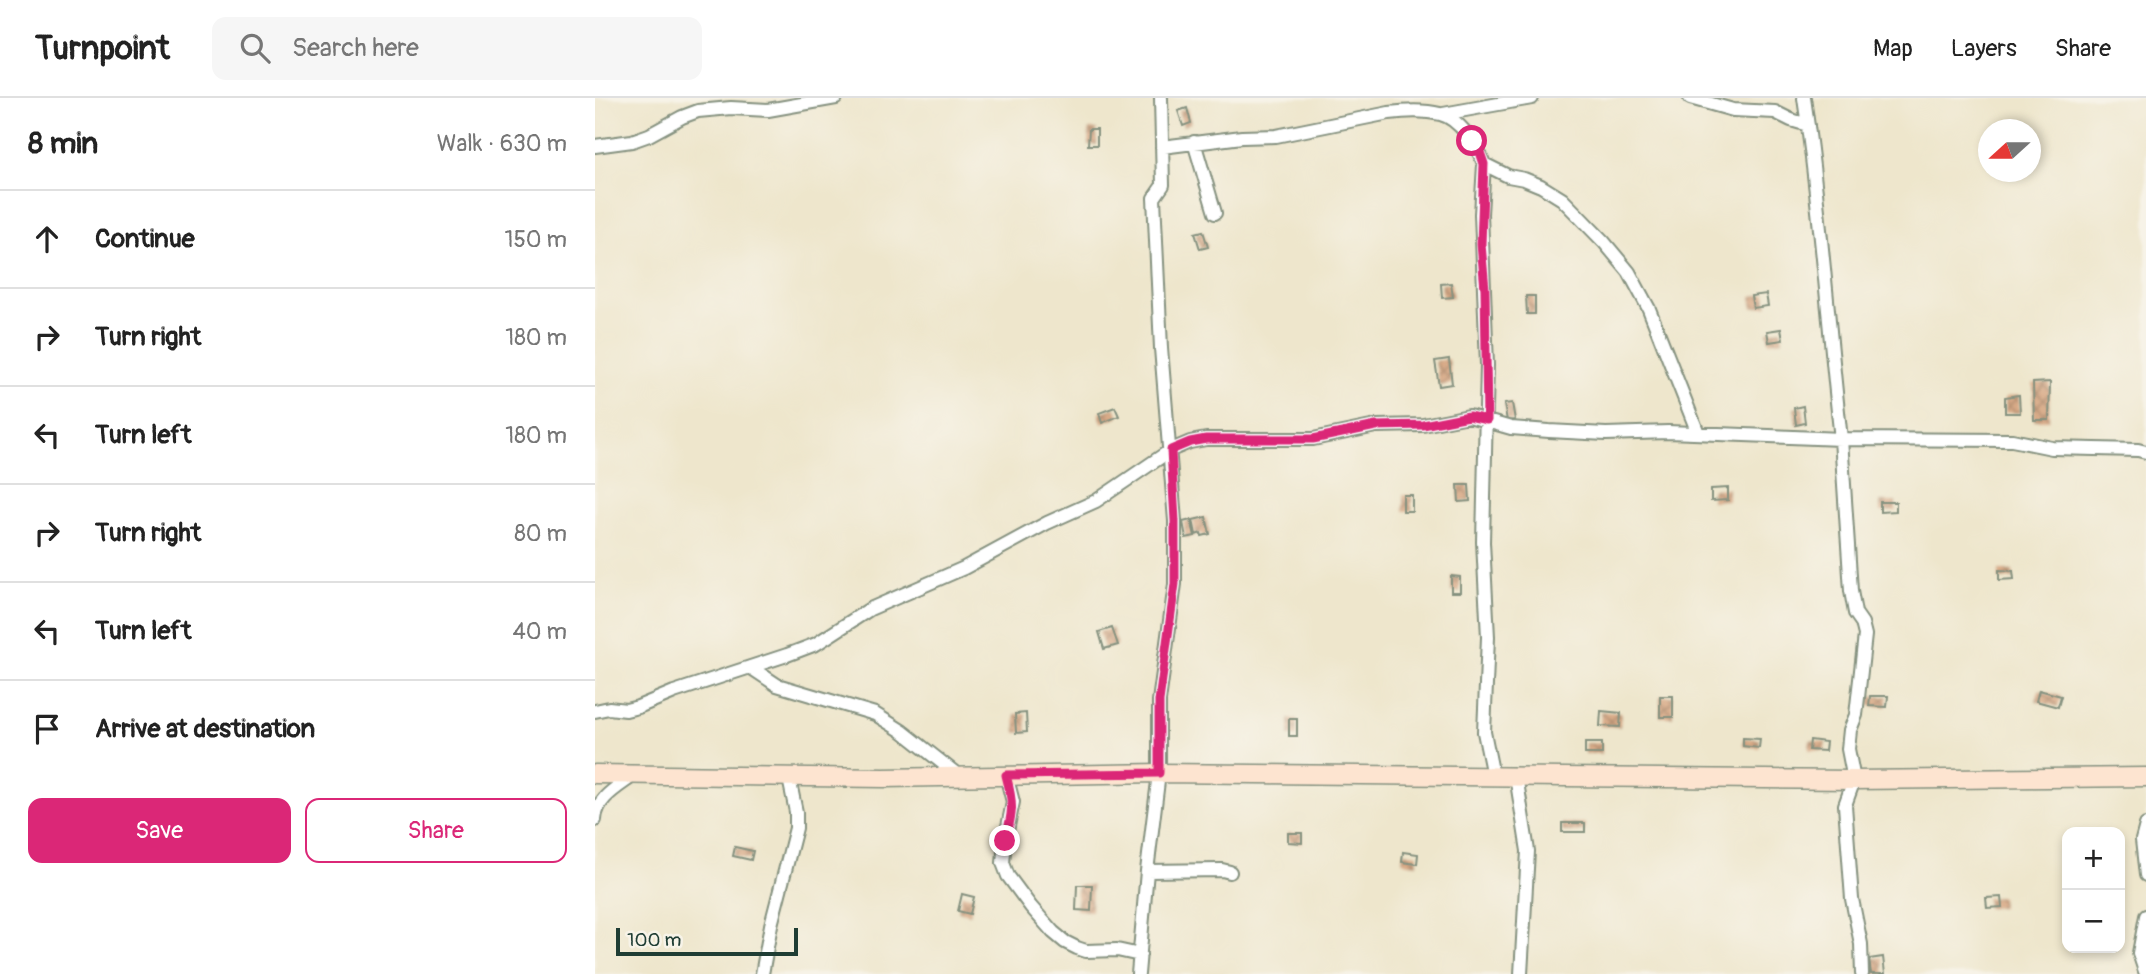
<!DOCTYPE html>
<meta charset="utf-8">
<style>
:root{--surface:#fff;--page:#f6f6f6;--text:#222;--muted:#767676;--line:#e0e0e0;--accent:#db2777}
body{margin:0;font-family:Pangolin,sans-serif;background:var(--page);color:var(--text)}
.controls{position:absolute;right:21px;bottom:21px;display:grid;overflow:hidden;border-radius:14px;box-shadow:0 4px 10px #0003}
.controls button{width:63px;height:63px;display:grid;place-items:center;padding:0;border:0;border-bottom:2px solid var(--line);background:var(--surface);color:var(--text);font:35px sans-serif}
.compass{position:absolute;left:1383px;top:21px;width:63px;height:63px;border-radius:50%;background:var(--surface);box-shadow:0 4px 10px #0003;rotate:249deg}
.scale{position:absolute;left:21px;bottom:18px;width:182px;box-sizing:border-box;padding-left:7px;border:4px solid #1f3d34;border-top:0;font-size:19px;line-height:24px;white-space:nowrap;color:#1f3d34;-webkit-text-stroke:5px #f7f3e8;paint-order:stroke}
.stop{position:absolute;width:21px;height:21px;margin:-16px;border:5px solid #db2777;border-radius:50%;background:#fff}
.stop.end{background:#db2777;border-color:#fff;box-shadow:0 2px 7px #0008}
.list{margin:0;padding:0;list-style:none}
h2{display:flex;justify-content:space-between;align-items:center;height:91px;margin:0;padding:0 28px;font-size:30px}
h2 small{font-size:23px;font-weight:400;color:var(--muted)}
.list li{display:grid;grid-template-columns:46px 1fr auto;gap:21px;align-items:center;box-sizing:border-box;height:98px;padding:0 28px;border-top:2px solid var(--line)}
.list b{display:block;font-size:26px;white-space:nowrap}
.list em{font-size:23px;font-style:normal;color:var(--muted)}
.actions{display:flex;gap:14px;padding:21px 28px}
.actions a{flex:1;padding:16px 0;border:2px solid var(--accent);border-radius:14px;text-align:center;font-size:24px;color:var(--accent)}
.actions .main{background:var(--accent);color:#fff}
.icon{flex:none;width:38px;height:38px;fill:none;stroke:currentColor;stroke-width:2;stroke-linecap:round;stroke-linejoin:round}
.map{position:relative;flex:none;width:1551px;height:876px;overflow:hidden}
header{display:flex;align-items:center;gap:42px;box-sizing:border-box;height:98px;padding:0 35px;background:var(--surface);border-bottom:2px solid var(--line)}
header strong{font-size:33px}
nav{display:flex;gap:38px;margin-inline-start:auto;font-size:24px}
.search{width:490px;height:63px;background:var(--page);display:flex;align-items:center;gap:18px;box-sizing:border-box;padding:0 24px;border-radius:14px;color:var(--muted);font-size:26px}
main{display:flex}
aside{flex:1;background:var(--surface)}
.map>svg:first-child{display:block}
</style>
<header>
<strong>Turnpoint</strong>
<div class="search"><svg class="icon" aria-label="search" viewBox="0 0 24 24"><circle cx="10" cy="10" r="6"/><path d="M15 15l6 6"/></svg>Search here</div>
<nav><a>Map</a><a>Layers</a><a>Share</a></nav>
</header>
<main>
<aside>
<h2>8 min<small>Walk · 630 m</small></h2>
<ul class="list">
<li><svg class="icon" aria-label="ahead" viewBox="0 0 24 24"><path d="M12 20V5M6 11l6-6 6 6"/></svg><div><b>Continue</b></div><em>150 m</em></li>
<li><svg class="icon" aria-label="right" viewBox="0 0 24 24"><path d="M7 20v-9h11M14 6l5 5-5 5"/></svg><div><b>Turn right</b></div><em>180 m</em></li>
<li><svg class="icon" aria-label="left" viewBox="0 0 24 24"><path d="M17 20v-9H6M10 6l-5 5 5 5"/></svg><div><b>Turn left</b></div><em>180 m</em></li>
<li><svg class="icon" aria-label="right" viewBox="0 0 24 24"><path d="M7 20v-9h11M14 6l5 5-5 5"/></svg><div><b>Turn right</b></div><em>80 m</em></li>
<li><svg class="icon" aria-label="left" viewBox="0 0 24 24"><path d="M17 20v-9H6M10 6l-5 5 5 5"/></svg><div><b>Turn left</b></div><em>40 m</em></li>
<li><svg class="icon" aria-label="arrive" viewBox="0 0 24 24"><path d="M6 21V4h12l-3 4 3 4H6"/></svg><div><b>Arrive at destination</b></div></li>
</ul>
<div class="actions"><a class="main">Save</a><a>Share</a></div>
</aside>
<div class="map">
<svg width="1551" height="876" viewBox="0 0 1551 876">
<defs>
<pattern id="building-cross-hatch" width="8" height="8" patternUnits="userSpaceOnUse" patternTransform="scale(1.75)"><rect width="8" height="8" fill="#d8aa87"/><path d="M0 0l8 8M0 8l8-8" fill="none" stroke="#af8c6f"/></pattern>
</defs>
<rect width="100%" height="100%" fill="#f7f3e8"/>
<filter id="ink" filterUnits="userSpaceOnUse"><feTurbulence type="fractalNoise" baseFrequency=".0143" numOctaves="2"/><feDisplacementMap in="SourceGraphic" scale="14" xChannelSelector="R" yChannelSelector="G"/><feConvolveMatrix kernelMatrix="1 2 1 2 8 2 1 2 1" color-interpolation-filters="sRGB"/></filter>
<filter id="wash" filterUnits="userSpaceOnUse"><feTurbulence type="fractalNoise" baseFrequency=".00686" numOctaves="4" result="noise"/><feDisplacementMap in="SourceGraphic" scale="28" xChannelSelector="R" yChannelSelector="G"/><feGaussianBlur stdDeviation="1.57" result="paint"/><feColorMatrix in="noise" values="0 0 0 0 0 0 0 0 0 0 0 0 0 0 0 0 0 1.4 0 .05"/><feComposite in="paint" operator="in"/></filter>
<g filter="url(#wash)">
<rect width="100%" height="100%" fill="#eee6cc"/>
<g id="blocks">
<!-- building -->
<path fill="url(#building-cross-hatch)" d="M592 10 596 25 588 28 583 13Z
M494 31H502V47H493Z
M608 133 613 149 605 151 600 135Z
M856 185 858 199 847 200 846 186Z
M1171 196 1173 208 1158 210 1156 198Z
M931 198H940V216H932Z
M1186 231 1188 242 1174 244 1172 233Z
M854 261 857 286 844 288 840 263Z
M1455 284 1454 322H1439L1438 285Z
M1424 297 1425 315H1410V299Z
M917 305 920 322 912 323 909 306Z
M1208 308 1210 325 1201 327 1199 310Z
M520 309 524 318 507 325 504 315Z
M863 387H874L875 403 864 404Z
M1133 390V402L1116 403V391Z
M808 397H817V413H808Z
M1285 404H1301V413L1285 414Z
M611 419 615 436 607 438 606 435 601 437 598 422Z
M596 422 600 438 591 440 588 424Z
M1404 472 1418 473 1419 481 1404 482Z
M856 478 865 479V494H856Z
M517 530 523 547 509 551 504 534Z
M1444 592 1466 598 1463 609 1441 603Z
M1065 598H1078V619H1065Z
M1275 598H1293L1292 609 1274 608Z
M1006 613 1026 615 1025 629 1005 628Z
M431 615 432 634 421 635 420 616Z
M694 621H702V638H694Z
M1148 640 1165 641 1164 650 1148 648Z
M1215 642 1231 644 1230 653 1214 652Z
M990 645H1007V656H990Z
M967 725H990V734H967Z
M693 735H707V745L693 744Z
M140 749 158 753 156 762 138 758Z
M808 754 823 756 822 766 807 764Z
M482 787H497L496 813 481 812Z
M367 796 379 799 375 816 363 813Z
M1406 799 1407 809 1392 810 1391 800Z
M1288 859 1290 876H1276L1274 861Z"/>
</g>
</g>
<g filter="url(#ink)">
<use href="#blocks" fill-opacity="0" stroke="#869280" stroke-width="2"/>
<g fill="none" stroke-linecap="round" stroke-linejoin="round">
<!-- street casing -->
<g stroke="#869280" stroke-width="16">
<path id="street" d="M1095 0 1138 12 1180 14 1196 22 1213 27
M848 16 937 0
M599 44 620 115
M0 48 37 43 54 37 87 19 103 13 136 10 173 12 241 0
M567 49 647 39 681 38 794 15C810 13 829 12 845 16 864 20 883 49 889 66L886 116 892 267 888 444 893 539 889 634 898 678
M889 66 913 78 929 81 946 88 967 101 1009 144 1034 174 1054 211 1103 335
M155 569 182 587 280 616 307 633 364 678
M0 613 14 610 31 612 43 609 79 594 192 557 221 546 275 511 369 470 452 425 501 403 576 352 595 344 611 341H718L781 328 828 327 874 318 916 330 954 333 1011 336 1073 334 1246 341C1233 227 1226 113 1209 0
M411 677 418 704 410 743 408 765 413 778 436 809 458 834 470 844 482 850 491 853 522 852 545 857
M921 678 933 753 926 876
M0 722C1 700 23 689 39 677
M1551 727 1547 742 1551 777
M552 773 627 772 635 774
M167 876 176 827 201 730V714L194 680
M543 876 552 773 564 675V603L580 486V423L566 250 559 100 568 87 566 0
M1267 876 1266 846 1257 801 1250 707 1259 682 1253 651 1255 632 1261 617 1270 537 1267 525 1260 515 1256 493 1246 341 1417 342 1457 350 1543 352 1551 354
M1551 876 1544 855 1551 818"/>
</g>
<!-- secondary casing -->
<g stroke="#869280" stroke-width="21">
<path id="secondary" d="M0 676 289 680 564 675 1259 682 1551 679"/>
</g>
<!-- street -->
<use href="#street" stroke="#fff" stroke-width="12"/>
<!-- secondary -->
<use href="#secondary" stroke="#fde4d0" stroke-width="18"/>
</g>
</g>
<g fill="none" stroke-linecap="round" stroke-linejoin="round" filter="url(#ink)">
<!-- route -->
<path stroke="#db2777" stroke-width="9" d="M410 743C418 714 419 707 411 677L564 675V603L580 486V423L576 352 595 344 611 341H718L781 328 828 327 874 318 892 322 890 191 886 146 889 66 885 54 877 43"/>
</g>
</svg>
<div class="controls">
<button>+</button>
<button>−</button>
</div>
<svg class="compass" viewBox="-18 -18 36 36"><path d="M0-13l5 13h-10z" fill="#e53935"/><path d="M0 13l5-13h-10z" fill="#767676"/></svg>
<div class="scale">100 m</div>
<div class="stop" style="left:877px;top:43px"></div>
<div class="stop end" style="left:410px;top:743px"></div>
</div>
</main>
